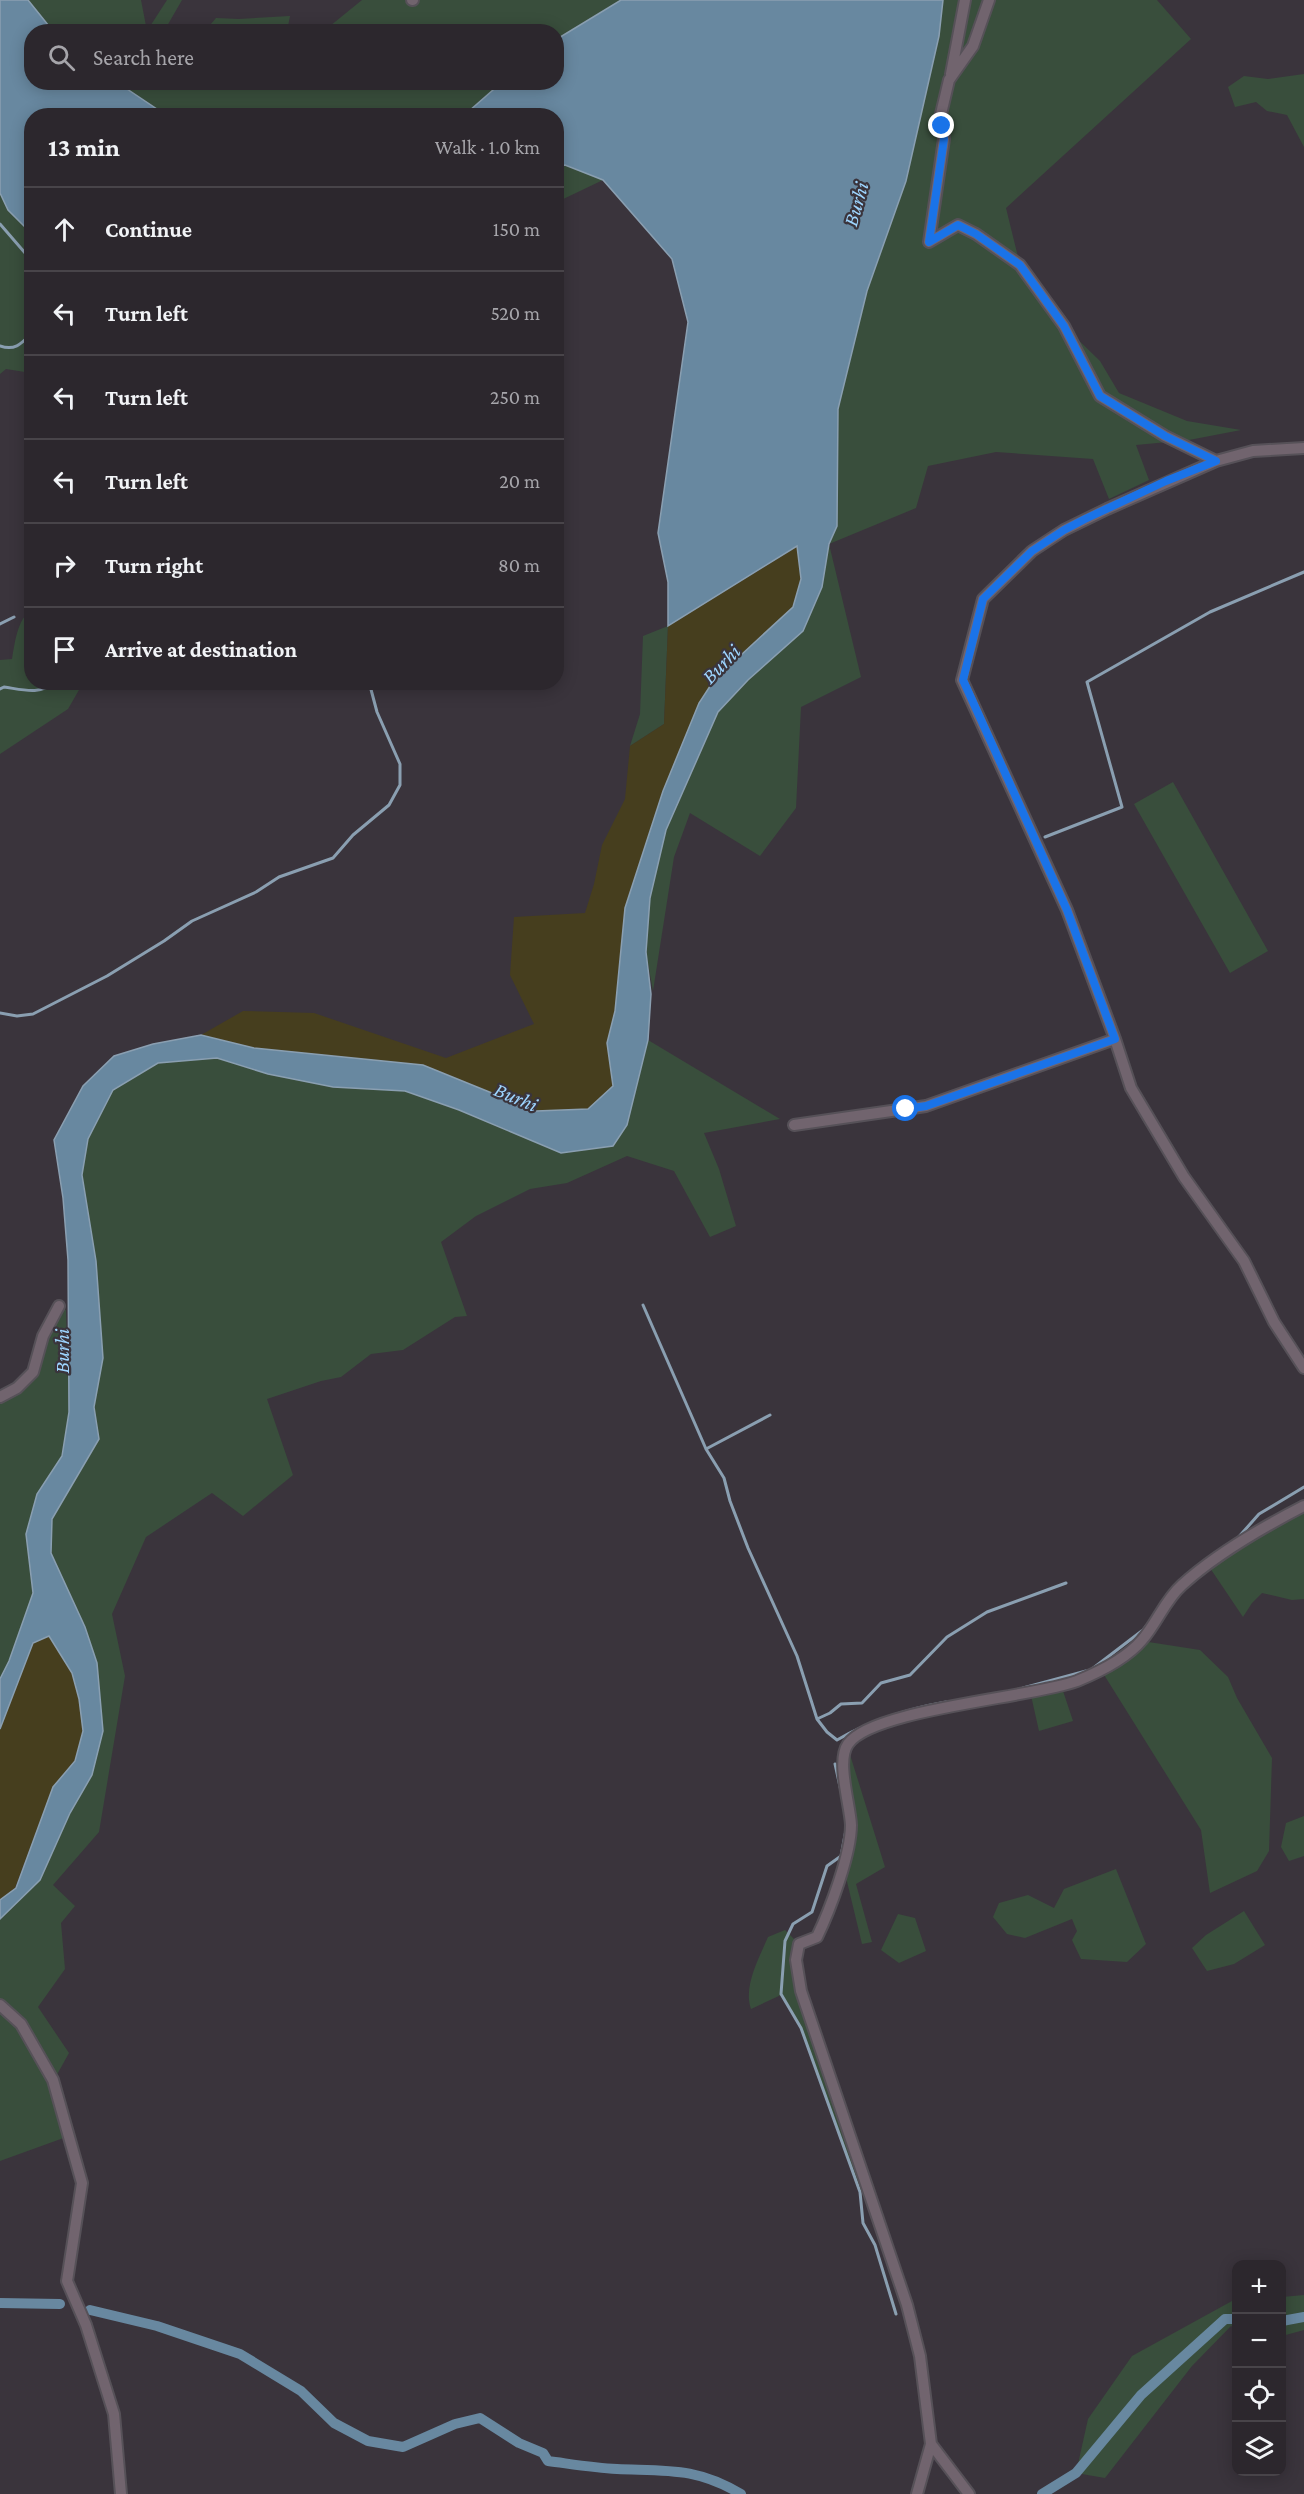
<!DOCTYPE html>
<meta charset="utf-8">
<style>
:root{--surface:#2c272d;--page:#383339;--text:#f1f3f6;--muted:#a6a5aa;--line:#484449}
body{margin:0;font-family:"Crimson Pro",serif;background:var(--page);color:var(--text)}
.controls{position:absolute;right:18px;bottom:18px;display:grid;overflow:hidden;border-radius:12px;box-shadow:0 3px 15px #0003}
.controls button{width:54px;height:54px;display:grid;place-items:center;padding:0;border:0;border-bottom:2px solid var(--line);background:var(--surface);color:var(--text);font:30px sans-serif}
.stop{position:absolute;width:18px;height:18px;margin:-14px;border:4px solid #1a73e8;border-radius:50%;background:#fff}
.stop.end{background:#1a73e8;border-color:#fff;box-shadow:0 2px 6px #0008}
.list{margin:0;padding:0;list-style:none}
h2{display:flex;justify-content:space-between;align-items:center;height:78px;margin:0;padding:0 24px;font-size:26px}
h2 small{font-size:20px;font-weight:400;color:var(--muted)}
.list li{display:grid;grid-template-columns:39px 1fr auto;gap:18px;align-items:center;box-sizing:border-box;height:84px;padding:0 24px;border-top:2px solid var(--line)}
.list b{display:block;font-size:22px;white-space:nowrap}
.list em{font-size:20px;font-style:normal;color:var(--muted)}
.icon{flex:none;width:33px;height:33px;fill:none;stroke:currentColor;stroke-width:2;stroke-linecap:round;stroke-linejoin:round}
.map{position:relative;flex:none;width:1304px;height:2494px;overflow:hidden}
.search{position:absolute;background:var(--surface);box-shadow:0 3px 15px #0003;left:24px;top:24px;width:540px;height:66px;display:flex;align-items:center;gap:15px;box-sizing:border-box;padding:0 21px;border-radius:24px;color:var(--muted);font-size:22px}
.panel{position:absolute;background:var(--surface);box-shadow:0 3px 15px #0003;left:24px;top:108px;width:540px;height:582px;border-radius:24px}
.map>svg:first-child{display:block}
</style>
<div class="map">
<svg width="1304" height="2494" viewBox="0 0 1304 2494">
<rect width="100%" height="100%" fill="#3a343c"/>
<!-- green -->
<path fill="#394e3c" d="M28 0H141L147 31 167 0H182L167 26 172 32 53 31Z
M362 0H621L557 39 556 32H331L330 26Z
M943 0H1157L1191 39 1006 208 1020 265 1064 326 1100 361 1119 393 1187 421 1241 430 1189 440 1136 445 1149 480 1109 499 1093 459 996 452 928 466 916 508 829 544 861 677 801 707 796 808 760 856 690 813 674 857 653 991 646 952 650 898 666 830 718 712 748 680 803 631 822 587 829 544 837 526 838 409 867 291 906 181 939 36Z
M290 16 287 31H205L216 18 239 19Z
M1304 74V147L1287 115 1267 111 1256 102 1235 107 1228 87 1244 76 1268 79Z
M300 82 302 84 307 82 501 83 469 111 457 116 172 115 160 111 118 83Z
M565 165 603 180 557 202V167Z
M0 193 8 210 31 233V373L6 369 0 374Z
M31 610 32 682 83 683 68 709 0 754V660L12 659C15 643 17 620 31 610Z
M668 626 664 724 630 746 640 714 643 636Z
M1173 782 1268 951 1230 973 1134 804Z
M648 1040 780 1119 704 1133 719 1169 736 1226 710 1237 674 1171 627 1156 567 1183 530 1189 476 1216 441 1242 467 1316 455 1317 403 1350 371 1354 341 1377 321 1381 267 1399 293 1475 243 1516 212 1493 146 1537 112 1614 125 1676 99 1832 53 1885 75 1906 61 1923 65 1969 38 2007 69 2053 54 2080 69 2136 0 2161V1919L40 1880 70 1813 92 1775 97 1663 85 1627 51 1553 52 1519 99 1439 94 1407 103 1358 96 1261 82 1175 88 1139 113 1089 158 1063 217 1058 268 1074 333 1087 405 1091 459 1110 562 1153 613 1146 637 1079Z
M59 1306 66 1310 69 1412 62 1456 37 1494 26 1534 33 1593 9 1661 0 1679V1397L33 1372Z
M1304 1506V1599L1292 1600 1262 1593 1252 1603 1243 1617 1208 1565Z
M1142 1641 1200 1650 1228 1677 1237 1698 1272 1758 1269 1851 1257 1871 1210 1893 1201 1830 1101 1670Z
M1061 1685 1073 1721 1039 1731 1030 1691Z
M847 1745 885 1867 856 1884 872 1942 862 1944 843 1865 851 1826Z
M1304 1816V1856L1289 1861 1281 1847 1286 1823Z
M1116 1869 1146 1944 1127 1962 1081 1959 1072 1940 1077 1931 1072 1919 1025 1938 1007 1934 993 1917 999 1903 1028 1895 1054 1908 1064 1889Z
M1244 1911 1265 1945 1234 1964 1207 1971 1192 1948 1206 1935Z
M898 1914 915 1918 926 1951 899 1963 881 1950Z
M785 1930 799 1944 796 1960 868 2188 860 2192 801 2028 781 1995 751 2009C743 1987 759 1958 768 1937Z
M1304 2295V2330L1282 2336V2297Z
M1232 2301H1236V2330L1231 2326 1192 2366 1105 2478 1076 2473 1088 2419 1132 2356Z"/>
<!-- sand -->
<path fill="#463e1e" d="M798 546 801 579 793 607 714 680 663 790 625 908 615 1011 607 1043 613 1087 588 1109 536 1111 423 1065 254 1048 201 1035 243 1011 314 1013 446 1058 534 1024 510 975 514 917 585 913 594 884 602 845 625 799 630 746 664 724 668 626Z
M49 1636 72 1673 79 1699 83 1731 75 1761 53 1787 15 1888 0 1900V1729L33 1643Z"/>
<!-- water -->
<path fill="#6888a0" stroke="#8a9fb1" stroke-width="1.5" d="M0 0H28L53 31 32 32V82L118 83 160 111 172 115 32 116 31 233 8 210 0 193Z
M621 0H943L939 36 906 181 867 291 838 409 837 526 829 544 822 587 803 631 748 680 718 712 666 830 650 898 646 952 651 994 648 1040 627 1125 613 1146 561 1153 459 1110 405 1091 333 1087 268 1074 217 1058 158 1063 113 1090 88 1139 82 1175 96 1261 103 1358 94 1407 99 1439 52 1519 51 1553 85 1627 97 1663 103 1731 92 1775 70 1813 40 1880 0 1919V1900L16 1888 53 1787 75 1761 83 1731 79 1699 72 1673 49 1636 33 1643 0 1729V1679L9 1661 33 1593 26 1534 37 1494 62 1456 69 1412 68 1260 63 1198 54 1140 83 1086 114 1056 153 1044 201 1035 254 1048 423 1065 536 1111 588 1109 613 1086 607 1043 615 1011 625 908 663 791 699 703 714 680 793 607 801 579 797 546 668 626V582L658 533 688 322 672 259 603 180 565 165 557 167 556 116 457 115 469 111 501 83 556 82 557 39Z"/>
<g fill="none" stroke-linecap="round" stroke-linejoin="round">
<!-- stream -->
<path stroke="#8a9fb1" stroke-width="3" d="M0 224 32 261
M0 346C15 351 21 344 32 333
M0 624 14 617
M0 689 4 687C20 689 41 696 54 682
M1045 837 1122 807 1087 682 1210 612 1304 572
M0 1013 17 1016 33 1014 107 976 164 941 192 921 256 892 279 877 333 858 353 835 389 805 400 785V764L377 712 369 682
M643 1305 706 1449 724 1478 730 1501 748 1548 797 1656 817 1719 827 1732 837 1740C871 1720 907 1709 946 1702
M706 1449 770 1415
M1236 1540 1259 1514 1304 1487
M1092 1669 1143 1630 1148 1624
M1023 1688 1086 1671
M817 1719 830 1713 841 1704 862 1703 881 1683 910 1675 947 1637 987 1612 1066 1583
M835 1764 841 1791
M846 1830 841 1856 827 1866 812 1912 793 1924 785 1941 781 1994 801 2028 860 2192 863 2223 875 2245 896 2314"/>
<!-- canal -->
<path stroke="#6888a0" stroke-width="10" d="M0 2303 60 2304
M90 2310 157 2326 240 2354 301 2391 334 2423 368 2441 403 2447 455 2424 480 2418 519 2443 543 2453 548 2461C571 2464 594 2468 617 2469 667 2471 696 2467 741 2494
M1282 2321 1304 2317
M1042 2494 1076 2473 1141 2395 1225 2319H1236"/>
<!-- minor casing -->
<g stroke="#565158" stroke-width="14">
<path id="minor" d="M412 0H413
M989 0 973 46 949 80 941 114 944 139 929 242 958 225 976 234 1020 265 1064 326 1100 396 1165 436 1216 461
M951 74 965 0
M1304 448 1253 451 1216 461 1107 509 1064 530 1032 551 983 599 962 680 1067 910 1115 1039 1131 1088 1184 1177 1244 1261 1274 1322 1304 1368
M794 1125 926 1106 1115 1039
M0 1397 17 1388 33 1372 43 1336 59 1306
M0 2005 21 2024 53 2080 82 2183 67 2281 86 2325 114 2414 121 2494
M931 2444 969 2494
M917 2494 931 2444 920 2356 907 2305 801 1991 796 1960 799 1944 817 1937C830 1910 851 1854 851 1825 850 1804 836 1761 848 1744 872 1709 1031 1698 1077 1681 1099 1672 1127 1658 1142 1640 1157 1623 1165 1600 1182 1585 1214 1556 1265 1526 1304 1506"/>
</g>
<!-- minor -->
<use href="#minor" stroke="#71646e" stroke-width="10"/>
</g>
<g fill="none" stroke-linecap="round" stroke-linejoin="round">
<!-- route -->
<path stroke="#1a73e8" stroke-width="8" d="M906 1109 926 1106 1115 1039 1067 910 963 680 983 599 1032 551 1064 530 1085 519 1166 481 1216 461 1165 436 1100 396 1064 326 1020 265 976 234 958 225 929 242 944 139 942 126"/>
</g>
<g text-anchor="middle" stroke-width="4.5" stroke-linejoin="round" paint-order="stroke">
<!-- water labels -->
<g font-size="21" font-style="italic" fill="#9ed5ff" stroke="#3a343c">
<text transform="translate(856 204) rotate(-74)" y="7">Burhi</text>
<text transform="translate(721 664) rotate(-46)" y="7">Burhi</text>
<text transform="translate(516 1097) rotate(23)" y="7">Burhi</text>
<text transform="translate(62 1351) rotate(-90)" y="7">Burhi</text>
</g>
</g>
</svg>
<div class="controls">
<button>+</button>
<button>−</button>
<button><svg class="icon" aria-label="locate" viewBox="0 0 24 24"><circle cx="12" cy="12" r="6"/><path d="M12 2v4M12 18v4M2 12h4M18 12h4"/></svg></button>
<button><svg class="icon" aria-label="layers" viewBox="0 0 24 24"><path d="M12 4l9 5-9 5-9-5zM3 14l9 5 9-5"/></svg></button>
</div>
<div class="stop" style="left:906px;top:1109px"></div>
<div class="stop end" style="left:942px;top:126px"></div>
<div class="search"><svg class="icon" aria-label="search" viewBox="0 0 24 24"><circle cx="10" cy="10" r="6"/><path d="M15 15l6 6"/></svg>Search here</div>
<section class="panel">
<h2>13 min<small>Walk · 1.0 km</small></h2>
<ul class="list">
<li><svg class="icon" aria-label="ahead" viewBox="0 0 24 24"><path d="M12 20V5M6 11l6-6 6 6"/></svg><div><b>Continue</b></div><em>150 m</em></li>
<li><svg class="icon" aria-label="left" viewBox="0 0 24 24"><path d="M17 20v-9H6M10 6l-5 5 5 5"/></svg><div><b>Turn left</b></div><em>520 m</em></li>
<li><svg class="icon" aria-label="left" viewBox="0 0 24 24"><path d="M17 20v-9H6M10 6l-5 5 5 5"/></svg><div><b>Turn left</b></div><em>250 m</em></li>
<li><svg class="icon" aria-label="left" viewBox="0 0 24 24"><path d="M17 20v-9H6M10 6l-5 5 5 5"/></svg><div><b>Turn left</b></div><em>20 m</em></li>
<li><svg class="icon" aria-label="right" viewBox="0 0 24 24"><path d="M7 20v-9h11M14 6l5 5-5 5"/></svg><div><b>Turn right</b></div><em>80 m</em></li>
<li><svg class="icon" aria-label="arrive" viewBox="0 0 24 24"><path d="M6 21V4h12l-3 4 3 4H6"/></svg><div><b>Arrive at destination</b></div></li>
</ul>
</section>
</div>
